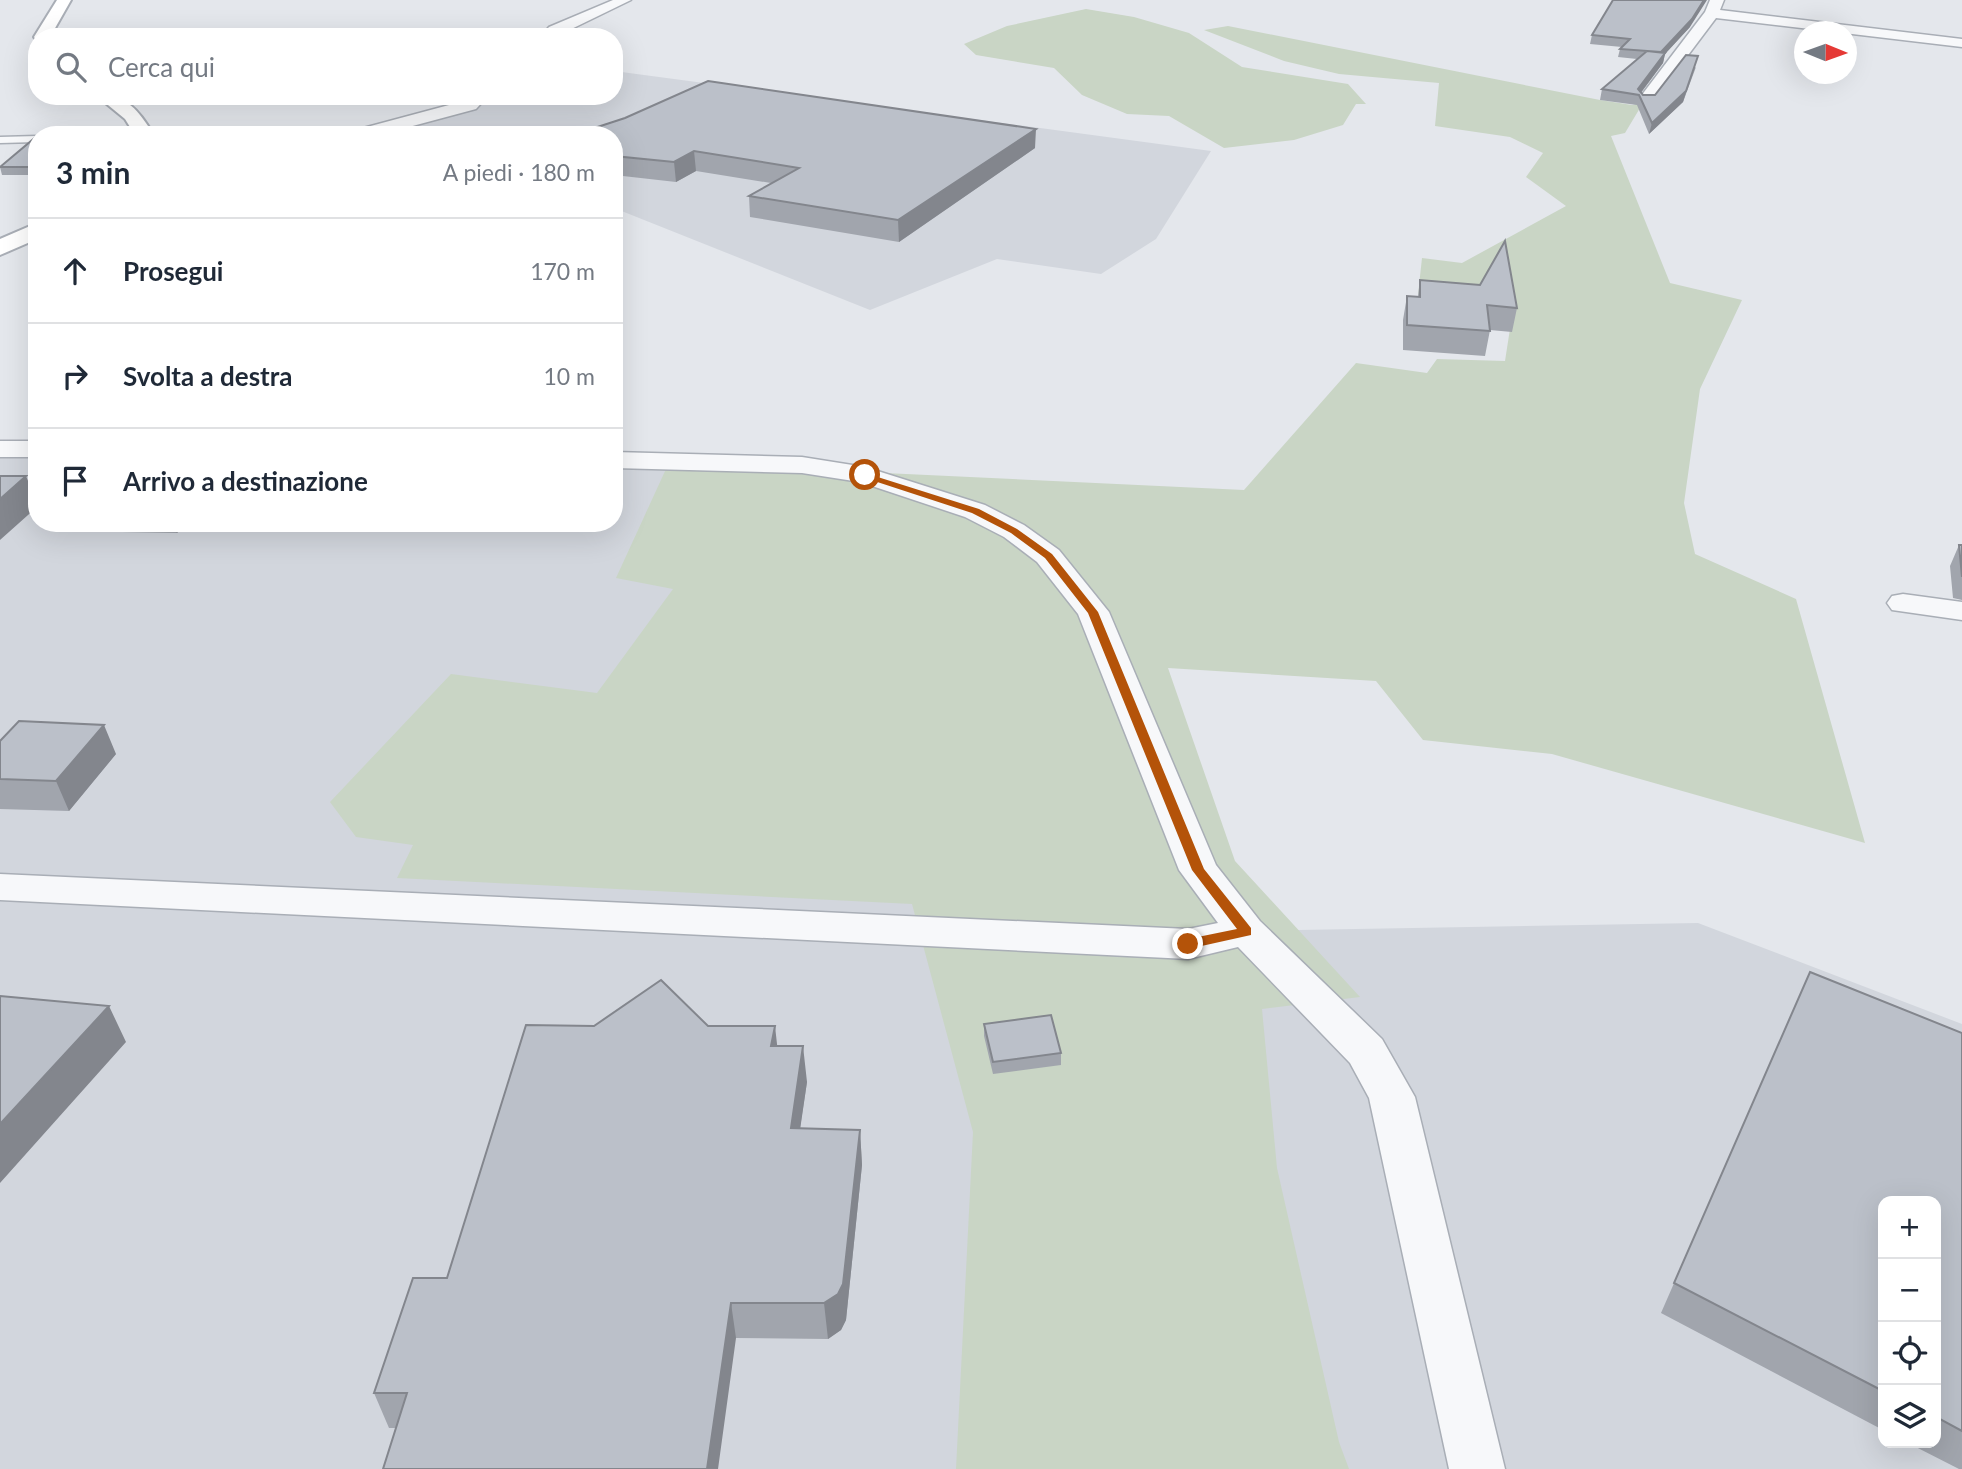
<!DOCTYPE html>
<html lang="it">
<meta charset="utf-8">
<style>
:root{--surface:#fff;--page:#f2f2f3;--text:#1f2937;--muted:#747a83;--line:#e0e1e3}
body{margin:0;font-family:Lato,sans-serif;background:var(--page);color:var(--text)}
.controls{position:absolute;right:21px;bottom:21px;display:grid;overflow:hidden;border-radius:14px;box-shadow:0 7px 28px #0002}
.controls button{width:63px;height:63px;display:grid;place-items:center;padding:0;border:0;border-bottom:2px solid var(--line);background:var(--surface);color:var(--text);font:35px sans-serif}
.compass{position:absolute;left:1794px;top:21px;width:63px;height:63px;border-radius:50%;background:var(--surface);box-shadow:0 7px 28px #0002;rotate:91deg}
.stop{position:absolute;width:21px;height:21px;margin:-16px;border:5px solid #b45309;border-radius:50%;background:#fff}
.stop.end{background:#b45309;border-color:#fff;box-shadow:0 2px 7px #0008}
.list{margin:0;padding:0;list-style:none}
h2{display:flex;justify-content:space-between;align-items:center;height:91px;margin:0;padding:0 28px;font-size:30px}
h2 small{font-size:23px;font-weight:400;color:var(--muted)}
.list li{display:grid;grid-template-columns:46px 1fr auto;gap:21px;align-items:center;box-sizing:border-box;height:105px;padding:0 28px;border-top:2px solid var(--line)}
.list b{display:block;font-size:26px;white-space:nowrap}
.list em{font-size:23px;font-style:normal;color:var(--muted)}
.icon{flex:none;width:38px;height:38px;fill:none;stroke:currentColor;stroke-width:2;stroke-linecap:round;stroke-linejoin:round}
.map{position:relative;flex:none;width:1962px;height:1469px;overflow:hidden}
.search{position:absolute;background:var(--surface);box-shadow:0 7px 28px #0002;left:28px;top:28px;width:595px;height:77px;display:flex;align-items:center;gap:18px;box-sizing:border-box;padding:0 24px;border-radius:28px;color:var(--muted);font-size:26px}
.panel{position:absolute;background:var(--surface);box-shadow:0 7px 28px #0002;left:28px;top:126px;width:595px;height:406px;border-radius:28px}
.map>svg:first-child{display:block}
</style>
<div class="map">
<svg width="1962" height="1469" viewBox="0 0 1962 1469">
<rect width="100%" height="100%" fill="#e4e7ec"/>
<!-- built -->
<path fill="#d2d6dd" fill-rule="evenodd" d="M614 71 1211 151 1156 239 1101 274 997 259 870 310 614 208V135H430L404 125 480 96H614Z
M0 449H37V523H614V460L802 465 1246 931 1698 923 1962 1024V1469H0ZM1883 1201H1936V1443H1883Z"/>
<!-- green -->
<path fill="#c9d5c5" d="M1086 9 1134 17 1189 33 1242 67 1348 84 1366 104H1356L1343 125 1294 140 1224 148 1169 116 1127 114 1082 95 1054 68 976 55 964 44 1007 26Z
M1228 26 1600 100 1632 105 1643 103 1625 133 1611 136 1670 283 1742 300 1700 389 1684 503 1695 554 1796 599 1865 843 1552 754 1423 740 1376 681 1168 668 1235 861 1360 997 1262 1009 1277 1168 1339 1442 1349 1469H956L973 1132 912 904 397 878 413 845 356 837 330 802 451 674 597 693 673 589 616 578 666 469 652 462 1244 490 1356 363 1427 373 1437 359 1505 361 1512 316 1417 304 1422 258 1462 263 1566 206 1526 177 1543 153 1510 137 1435 126 1439 83 1339 74 1284 61 1204 30Z"/>
<g fill="none" stroke-linecap="round" stroke-linejoin="round">
<!-- lane casing -->
<g stroke="#a9aeb6" stroke-width="3">
<path id="lane" d="M145 128 148 133 100 135 104 132Z
M37 136V142L0 143V137Z"/>
</g>
<!-- street casing -->
<g stroke="#a9aeb6" stroke-width="3">
<path id="street" d="M613 0H631L555 37H540L549 27Z
M1710 0H1724L1720 10 1962 39V47L1716 18 1652 103H1640L1638 100 1705 12Z
M470 96H488L476 109 379 135H349L352 131 464 101Z
M0 441H37V457H0Z
M614 452 802 457 865 467 985 505 1024 525 1059 550 1109 612 1216 865 1260 921 1382 1039 1415 1097 1505 1469H1449L1369 1098 1350 1063 1238 947 1188 959 0 900V874L1188 929 1218 923 1179 870 1078 614 1037 562 1004 537 965 517 860 482 802 473 614 468Z
M1903 594 1962 602V620L1892 610 1887 603 1892 596Z"/>
</g>
<!-- secondary casing -->
<g stroke="#a9aeb6" stroke-width="4">
<path id="secondary" d="M57 0H71L50 37H37L36 40 34 37Z
M97 96C129 96 137 109 154 135H135L125 119Z
M37 223V239L0 255V239Z"/>
</g>
<!-- lane -->
<use href="#lane" fill="#f7f8fa" fill-rule="evenodd"/>
<!-- street -->
<use href="#street" fill="#f7f8fa" fill-rule="evenodd"/>
<!-- secondary -->
<use href="#secondary" fill="#fff" fill-rule="evenodd"/>
</g>
<!-- wall -->
<path fill="#a1a5ad" d="M1690 27 1665 54 1663 63 1641 93 1643 95H1655L1696 67 1683 102 1649 134 1637 105 1600 100 1602 89 1637 59 1618 57 1620 49 1622 47 1590 44 1592 35Z
M614 135 1035 148 899 242 750 217 749 196 771 183 696 171 676 182 614 175Z
M37 136V175H2L0 167Z
M1420 280 1517 308 1512 332 1490 330 1485 356 1403 350V320L1407 296H1418Z
M119 523H185L177 533 122 532Z
M1959 545H1962V600L1953 598 1950 566Z
M0 741 116 754 69 811 0 809Z
M1810 972 1962 1033V1469H1959L1908 1443H1936V1201H1883V1430L1661 1313Z
M984 1024 1061 1053V1065L993 1074 984 1036Z
M708 1026 778 1046 807 1082 800 1128 860 1130 862 1165 846 1320 841 1330 828 1339 736 1338 396 1428H389L374 1393 447 1278Z"/>
<!-- shaded-wall -->
<path fill="#83868d" d="M1704 0H1707L1690 27 1665 54 1663 63 1639 95 1638 89 1660 54Z
M1698 56 1683 102 1649 134 1652 123Z
M1036 129 1035 148 899 242 898 220Z
M694 151 696 171 676 182 674 162Z
M26 476 37 503V507L0 540V499Z
M173 523H185L177 533Z
M104 725 116 754 69 811 56 781Z
M109 1006 126 1042 0 1183V1124Z
M775 1026 779 1062 771 1046Z
M803 1046 807 1082 795 1164 791 1128Z
M860 1130 862 1165 846 1320 841 1330 828 1339 824 1303Z
M731 1303 736 1338 718 1469H707Z"/>
<!-- building -->
<path fill="#bbc0c9" stroke="#83868d" stroke-width="2" d="M1613 0H1704L1692 19 1661 52 1620 49 1630 39 1592 35Z
M1647 51 1665 53 1638 89 1643 95H1655L1686 55 1698 56 1686 91 1652 123 1639 95 1602 89Z
M708 81 1036 129 898 220 749 196 799 168 694 151 674 162 614 156V135H573L625 118Z
M97 132 94 135H38L39 134Z
M37 136V167H0Z
M1505 241 1517 308 1487 305 1490 331 1407 325V296L1420 297V280L1480 285Z
M0 476H26L0 499Z
M1959 545H1962V577Z
M19 721 104 725 56 781 0 779V741Z
M1810 972 1962 1033V1431L1936 1417V1201H1883V1391L1674 1283Z
M661 980 708 1026H775L771 1046H803L791 1128 860 1130 843 1284 838 1294 824 1303H731L707 1469H383L407 1393H374L413 1278H447L526 1025 594 1026Z
M0 996 109 1006 0 1124Z
M1051 1015 1061 1053 993 1062 984 1024Z"/>
<!-- route -->
<path fill="#b45309" d="M865 473 979 509 1017 529 1052 554 1098 612 1204 869 1251 928V935L1188 949 1182 944 1188 939 1237 929 1192 870 1088 613 1045 558 1011 533 972 513 862 477V474Z"/>
</svg>
<div class="controls">
<button>+</button>
<button>−</button>
<button><svg class="icon" aria-label="locate" viewBox="0 0 24 24"><circle cx="12" cy="12" r="6"/><path d="M12 2v4M12 18v4M2 12h4M18 12h4"/></svg></button>
<button><svg class="icon" aria-label="layers" viewBox="0 0 24 24"><path d="M12 4l9 5-9 5-9-5zM3 14l9 5 9-5"/></svg></button>
</div>
<svg class="compass" viewBox="-18 -18 36 36"><path d="M0-13l5 13h-10z" fill="#e53935"/><path d="M0 13l5-13h-10z" fill="#747a83"/></svg>
<div class="stop" style="left:865px;top:475px"></div>
<div class="stop end" style="left:1188px;top:944px"></div>
<div class="search"><svg class="icon" aria-label="search" viewBox="0 0 24 24"><circle cx="10" cy="10" r="6"/><path d="M15 15l6 6"/></svg>Cerca qui</div>
<section class="panel">
<h2>3 min<small>A piedi · 180 m</small></h2>
<ul class="list">
<li><svg class="icon" aria-label="ahead" viewBox="0 0 24 24"><path d="M12 20V5M6 11l6-6 6 6"/></svg><div><b>Prosegui</b></div><em>170 m</em></li>
<li><svg class="icon" aria-label="right" viewBox="0 0 24 24"><path d="M7 20v-9h11M14 6l5 5-5 5"/></svg><div><b>Svolta a destra</b></div><em>10 m</em></li>
<li><svg class="icon" aria-label="arrive" viewBox="0 0 24 24"><path d="M6 21V4h12l-3 4 3 4H6"/></svg><div><b>Arrivo a destinazione</b></div></li>
</ul>
</section>
</div>
